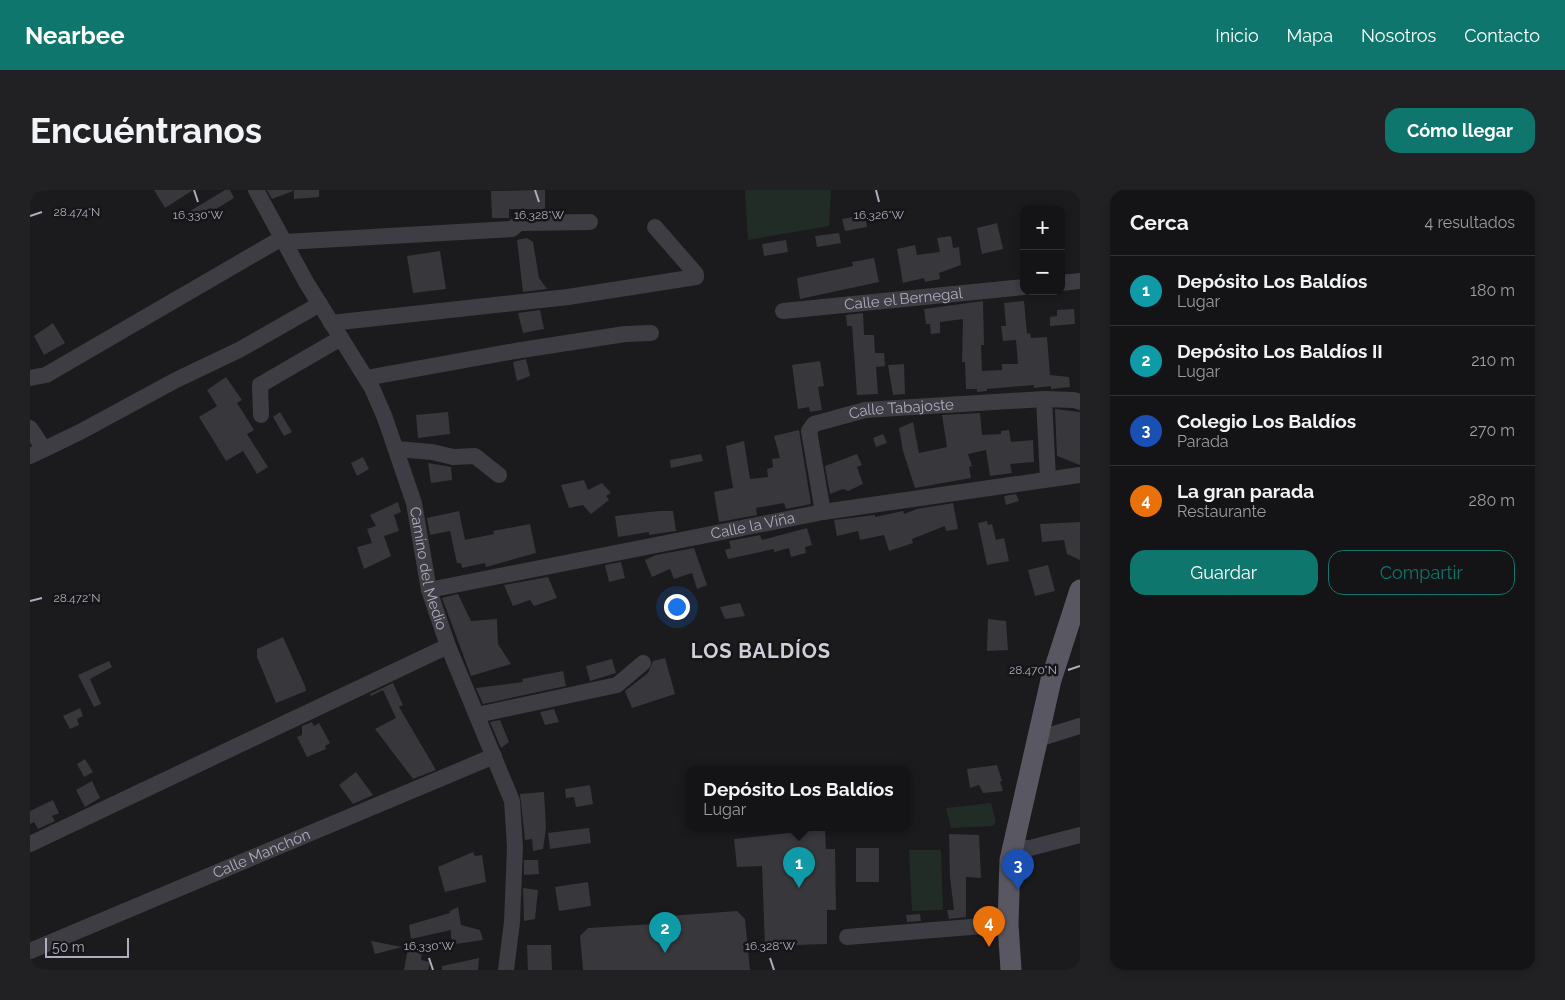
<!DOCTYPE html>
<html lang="es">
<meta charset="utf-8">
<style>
:root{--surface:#141416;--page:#212123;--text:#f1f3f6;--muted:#9d9ea1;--line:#333335;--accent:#0f766e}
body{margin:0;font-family:Raleway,sans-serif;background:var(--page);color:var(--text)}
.controls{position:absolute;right:15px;top:15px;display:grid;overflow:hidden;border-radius:10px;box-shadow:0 2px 8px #0003}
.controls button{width:45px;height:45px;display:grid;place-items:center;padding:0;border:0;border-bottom:1px solid var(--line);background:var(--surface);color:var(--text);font:25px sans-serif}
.scale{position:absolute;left:15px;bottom:12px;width:84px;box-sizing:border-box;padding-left:5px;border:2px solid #acadbd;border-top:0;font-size:14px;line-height:18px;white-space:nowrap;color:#acadbd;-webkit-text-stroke:4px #161518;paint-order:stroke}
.you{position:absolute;left:646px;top:416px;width:18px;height:18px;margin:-12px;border:4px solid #fff;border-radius:50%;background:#1a73e8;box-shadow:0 0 0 8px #1a73e833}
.badge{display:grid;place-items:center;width:32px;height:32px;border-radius:50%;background:var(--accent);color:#fff;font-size:16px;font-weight:700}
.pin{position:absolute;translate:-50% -41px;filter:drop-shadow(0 1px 2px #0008)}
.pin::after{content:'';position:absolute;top:26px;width:18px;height:15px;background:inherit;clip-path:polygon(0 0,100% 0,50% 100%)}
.popup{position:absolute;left:656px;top:576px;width:225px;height:65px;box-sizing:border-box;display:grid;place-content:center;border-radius:10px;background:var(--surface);filter:drop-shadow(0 1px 4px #0005);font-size:16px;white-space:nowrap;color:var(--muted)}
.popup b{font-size:19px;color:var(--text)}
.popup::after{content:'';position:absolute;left:50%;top:100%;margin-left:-10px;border:10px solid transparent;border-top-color:var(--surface)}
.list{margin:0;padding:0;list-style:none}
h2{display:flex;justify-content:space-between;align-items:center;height:65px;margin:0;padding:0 20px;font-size:21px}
h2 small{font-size:16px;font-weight:400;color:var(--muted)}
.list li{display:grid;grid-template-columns:32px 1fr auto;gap:15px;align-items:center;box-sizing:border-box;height:70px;padding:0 20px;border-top:1px solid var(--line)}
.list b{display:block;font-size:19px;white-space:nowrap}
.list p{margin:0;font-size:16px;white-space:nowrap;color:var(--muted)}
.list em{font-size:16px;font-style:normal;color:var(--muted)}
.actions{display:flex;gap:10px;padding:15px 20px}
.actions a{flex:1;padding:11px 0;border:1px solid var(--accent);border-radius:15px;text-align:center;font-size:18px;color:var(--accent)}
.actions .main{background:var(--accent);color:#fff}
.map{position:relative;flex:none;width:1050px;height:780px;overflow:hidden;border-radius:15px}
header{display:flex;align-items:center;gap:30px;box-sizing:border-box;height:70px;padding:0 25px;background:var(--accent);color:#fff}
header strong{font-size:24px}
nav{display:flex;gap:28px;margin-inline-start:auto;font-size:18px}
.intro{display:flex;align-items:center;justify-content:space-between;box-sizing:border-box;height:120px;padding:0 30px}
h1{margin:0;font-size:35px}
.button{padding:12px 22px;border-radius:15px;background:var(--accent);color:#fff;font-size:18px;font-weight:700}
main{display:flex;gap:30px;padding:0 30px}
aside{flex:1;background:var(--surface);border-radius:15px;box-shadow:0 2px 8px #0003}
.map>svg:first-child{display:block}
</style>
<header>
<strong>Nearbee</strong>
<nav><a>Inicio</a><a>Mapa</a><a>Nosotros</a><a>Contacto</a></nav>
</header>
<div class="intro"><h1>Encuéntranos</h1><a class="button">Cómo llegar</a></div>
<main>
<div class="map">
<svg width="1050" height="780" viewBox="0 0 1050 780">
<rect width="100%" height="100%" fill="#1b1a1d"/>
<!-- green -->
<path fill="#222c26" d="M715 0H801L799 36 718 50Z
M961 613 966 632 963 636 921 638 916 618Z
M879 660H911L913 720 882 721Z"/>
<!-- building -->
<path fill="#38373c" d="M124 0H163L135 18Z
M195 0H200L204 8 165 32 150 27Z
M237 0H263V1L242 9Z
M264 0H289V7L264 9Z
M515 0V19H479V28H462L461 1Z
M835 25 837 37 815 41 812 29Z
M967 33 973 59 952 64 947 38Z
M809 43 811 53 787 57 785 46Z
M921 46 923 58 929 57 931 75 909 83 910 89 895 92 894 88 873 93 867 59 885 55 887 65 910 62 907 48Z
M497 48 503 52 509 88 517 99 493 102 487 50Z
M756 50 758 62 734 66 732 54Z
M410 61 416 99 383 103 377 66Z
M844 68 849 92 770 109 767 88 823 76 822 72Z
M953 111 954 155H951L952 181 972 180V174H988L986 150 973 151 971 136H976L974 113 994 111 997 144 1000 143 1001 148 1017 147 1020 185 1039 187 1040 197 1021 199V196L1004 198V195L957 199V201L947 202V199H936L935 172H932L933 129 910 132V143L901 144 900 134H896L894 119Z
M1044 119 1045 134 1020 136V127L1027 126V120Z
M510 120 514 139 493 143 488 123Z
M833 123 834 145H844L845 163H854L855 176 846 177 848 204 827 205 822 136H817L816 125Z
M23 133 35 153 14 165 4 146Z
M496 169 500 186 487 191 483 172Z
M790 171 794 196 788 197 792 220 780 222 779 217 768 219 762 175Z
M874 174 875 204 863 205 858 175Z
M196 187 212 210 207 213 224 240 217 244 238 277 227 284 213 261 196 271 169 227 187 216 177 200Z
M1025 219 1050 222V275L1027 266Z
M250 222 262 242 254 246 243 227Z
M418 222 420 244 388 248 386 225Z
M950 223 952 245 971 244V241L979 240 981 252 1003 250 1004 272 980 274 982 283 960 286 956 260 938 264 942 276 939 277 941 288 885 298 873 261 869 238 883 232 889 263 917 257 912 225Z
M769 240 781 314 756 319 754 313 726 318 727 325 689 332 684 302 703 298 696 256 714 251 720 289 738 287 737 279 743 277 742 269 750 268 744 246Z
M853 244 857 253 846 257 843 248Z
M671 264 673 271 641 278 640 270Z
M827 264 832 275 827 277 833 294 818 301 813 299 800 304 795 276Z
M333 267 339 279 327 286 321 273Z
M398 273 421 277 422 290 401 293Z
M554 290 558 300 572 293 581 303 576 306 579 310 561 324 553 315 539 318 531 295Z
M986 304 989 311 976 315 974 306Z
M368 312 371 322 364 325 369 341 354 346 361 366 334 379 327 357 342 353 337 339 346 336 340 325Z
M923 313 928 339 916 341 915 336 882 349 883 353 859 361 854 345 830 350 828 341 807 346 804 330 845 325V327L873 321 874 324 887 319Z
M429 321 435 350 464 344 463 341 500 334 506 363 456 377 455 373 432 378 431 373H427L420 341 400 345 397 328Z
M629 321H643L646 341 619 345V342L588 347 585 326Z
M957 331 958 335 962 334 966 350 974 348 979 371 957 375 948 333Z
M1050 332V370L1037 364 1034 350 1012 352 1010 334Z
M777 338 782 355 775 357 776 363 761 367 759 358 744 362V359L698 369 695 360 701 358 699 351 730 345 732 350Z
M664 358 677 395 667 399 662 383 644 389 640 379 622 387 615 370 626 365Z
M591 372 595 388 579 392 575 375Z
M1018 375 1025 401 1005 406 998 380Z
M518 387 527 408 504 416 500 410 483 416 474 395Z
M428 404 441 431 467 429 468 454 481 474 441 486 412 408Z
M710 413 715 426 695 429 690 417Z
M958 429 976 431 978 460 957 461Z
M253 447 275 496 276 501 246 513 227 467V459Z
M635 468 645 504 602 518 595 501 618 483 623 471Z
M582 469 586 483 560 491 556 476Z
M79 471 82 477 60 489 71 514 64 517 48 485Z
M533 481 536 496 453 514 446 498 493 492 492 489Z
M363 493 373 515 369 517 406 580 383 589 345 539 366 528 353 500 341 506 340 504Z
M50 518 53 526 47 529 49 535 40 539 33 526Z
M524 519 529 532 515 535 510 522Z
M470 530 479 552 471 558 460 532Z
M282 532 284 536 289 533 300 553 295 556 296 559 277 567 267 547 272 545V536Z
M55 569 63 582 54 587 47 574Z
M967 575 972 591 970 592 973 601 953 603 949 595 940 598 937 579Z
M326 582 343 605 323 614 309 595Z
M62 591 70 608 55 617 46 600Z
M560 595 563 614 546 617 544 607 536 608 535 599Z
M514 602 516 638 513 659 503 661 502 649 495 650 490 604Z
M23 610 29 623 22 626 25 631 8 639 4 632 0 634V621Z
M559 638 561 653 520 659 518 643Z
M795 639 796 659H805L806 720H797V754L735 756 732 676 707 677 704 649Z
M919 644 949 645 951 688 936 687V727L919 729 917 720H924L920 687Z
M826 658H849V692H826Z
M443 662 445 666 452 665 456 692 415 702 408 677Z
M494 670H508L509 684 494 685Z
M558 692 561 716 529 721 525 697Z
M493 698 508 700 505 729 494 731Z
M428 717 431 735 450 740 453 750 426 754 421 748V740L381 749 379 735 420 723V721Z
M707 721 715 729 720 780H553L550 746 558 738 640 733 639 726Z
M890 724 891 731 877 732 876 725Z
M341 751 372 757 345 764Z
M497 755H521L522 780H498Z
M378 758 392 761 391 770 400 772 398 780H374Z
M449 768 448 780H412V776Z"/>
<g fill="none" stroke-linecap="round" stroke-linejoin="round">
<!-- minor -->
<g stroke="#3e3d44" stroke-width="16">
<path id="s1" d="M226 0 276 92 342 198 355 228 384 313 399 400 418 456 482 611 485 657 482 732 476 780"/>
<path d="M255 52 482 39 489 33 560 32"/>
<path d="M1031 93 1050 91"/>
<path id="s2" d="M753 121 994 97"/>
<path d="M301 133 538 107 666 87V84L625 37"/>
<path d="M0 188 16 185 252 48"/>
<path d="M336 188 485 161 595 144 621 143"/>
<path d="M1014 209 1018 289"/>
<path d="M231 225 230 195 311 148"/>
<path d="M0 238 14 259"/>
<path d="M366 259 402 262 423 267 445 266 469 285"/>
<path d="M0 266 50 242 146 190 209 160 290 114"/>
<path id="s3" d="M793 322 779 241 784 234 835 220 1014 209 1044 210 1050 212"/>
<path id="s4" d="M399 400 793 322 1050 285"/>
<path d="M447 525 587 495 613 473"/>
<path d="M1008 549 1050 536"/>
<path d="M0 654 418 456"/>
<path d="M983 658H1000L1050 645"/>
<path d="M817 747 978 734"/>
<path id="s5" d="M0 761 464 566"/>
</g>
<!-- major -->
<path stroke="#585762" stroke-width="21" d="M981 780 978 734 980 670 1021 490 1050 400"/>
</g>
<!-- ticks -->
<path fill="none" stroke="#acadbd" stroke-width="2" d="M164 0 168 12M505 0 509 12M846 0 849 12M0 26 12 22M0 411 12 408M1038 480 1050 476M399 768 403 780M740 768 744 780"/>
<g text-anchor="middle" stroke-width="5" stroke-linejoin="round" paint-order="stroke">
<!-- street labels -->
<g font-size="15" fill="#acadbd" stroke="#161518">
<text dy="5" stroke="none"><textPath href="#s2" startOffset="121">Calle el Bernegal</textPath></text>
<text dy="5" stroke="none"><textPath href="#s3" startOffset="180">Calle Tabajoste</textPath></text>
<text dy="5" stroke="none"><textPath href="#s4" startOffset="330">Calle la Viña</textPath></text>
<text dy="5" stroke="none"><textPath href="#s1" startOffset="419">Camino del Medio</textPath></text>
<text dy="5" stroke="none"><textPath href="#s5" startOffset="251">Calle Manchón</textPath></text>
</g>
<!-- district labels -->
<g font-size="20" font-weight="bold" letter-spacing="1" fill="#ceced9" stroke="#161518">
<text x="731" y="468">LOS BALDÍOS</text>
</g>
</g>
<g font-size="12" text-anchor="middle" fill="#acadbd" stroke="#161518" stroke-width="5" stroke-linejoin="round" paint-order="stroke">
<text x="47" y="26">28.474°N</text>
<text x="168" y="29">16.330°W</text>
<text x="509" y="29">16.328°W</text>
<text x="849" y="29">16.326°W</text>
<text x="47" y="412">28.472°N</text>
<text x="1003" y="484">28.470°N</text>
<text x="399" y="760">16.330°W</text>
<text x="740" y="760">16.328°W</text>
</g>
</svg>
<div class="controls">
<button>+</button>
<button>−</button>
</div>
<div class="scale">50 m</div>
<div class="you"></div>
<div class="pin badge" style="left:769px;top:698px;background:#0f9aa8">1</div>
<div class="popup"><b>Depósito Los Baldíos</b>Lugar</div>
<div class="pin badge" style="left:635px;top:763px;background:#0f9aa8">2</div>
<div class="pin badge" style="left:988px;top:700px;background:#1a4fb4">3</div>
<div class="pin badge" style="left:959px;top:757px;background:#e8710a">4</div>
</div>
<aside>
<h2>Cerca<small>4 resultados</small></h2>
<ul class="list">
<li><span class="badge" style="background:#0f9aa8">1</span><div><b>Depósito Los Baldíos</b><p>Lugar</p></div><em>180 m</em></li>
<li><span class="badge" style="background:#0f9aa8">2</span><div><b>Depósito Los Baldíos II</b><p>Lugar</p></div><em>210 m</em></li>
<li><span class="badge" style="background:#1a4fb4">3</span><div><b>Colegio Los Baldíos</b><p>Parada</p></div><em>270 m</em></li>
<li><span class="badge" style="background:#e8710a">4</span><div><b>La gran parada</b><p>Restaurante</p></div><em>280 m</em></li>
</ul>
<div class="actions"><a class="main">Guardar</a><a>Compartir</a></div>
</aside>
</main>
